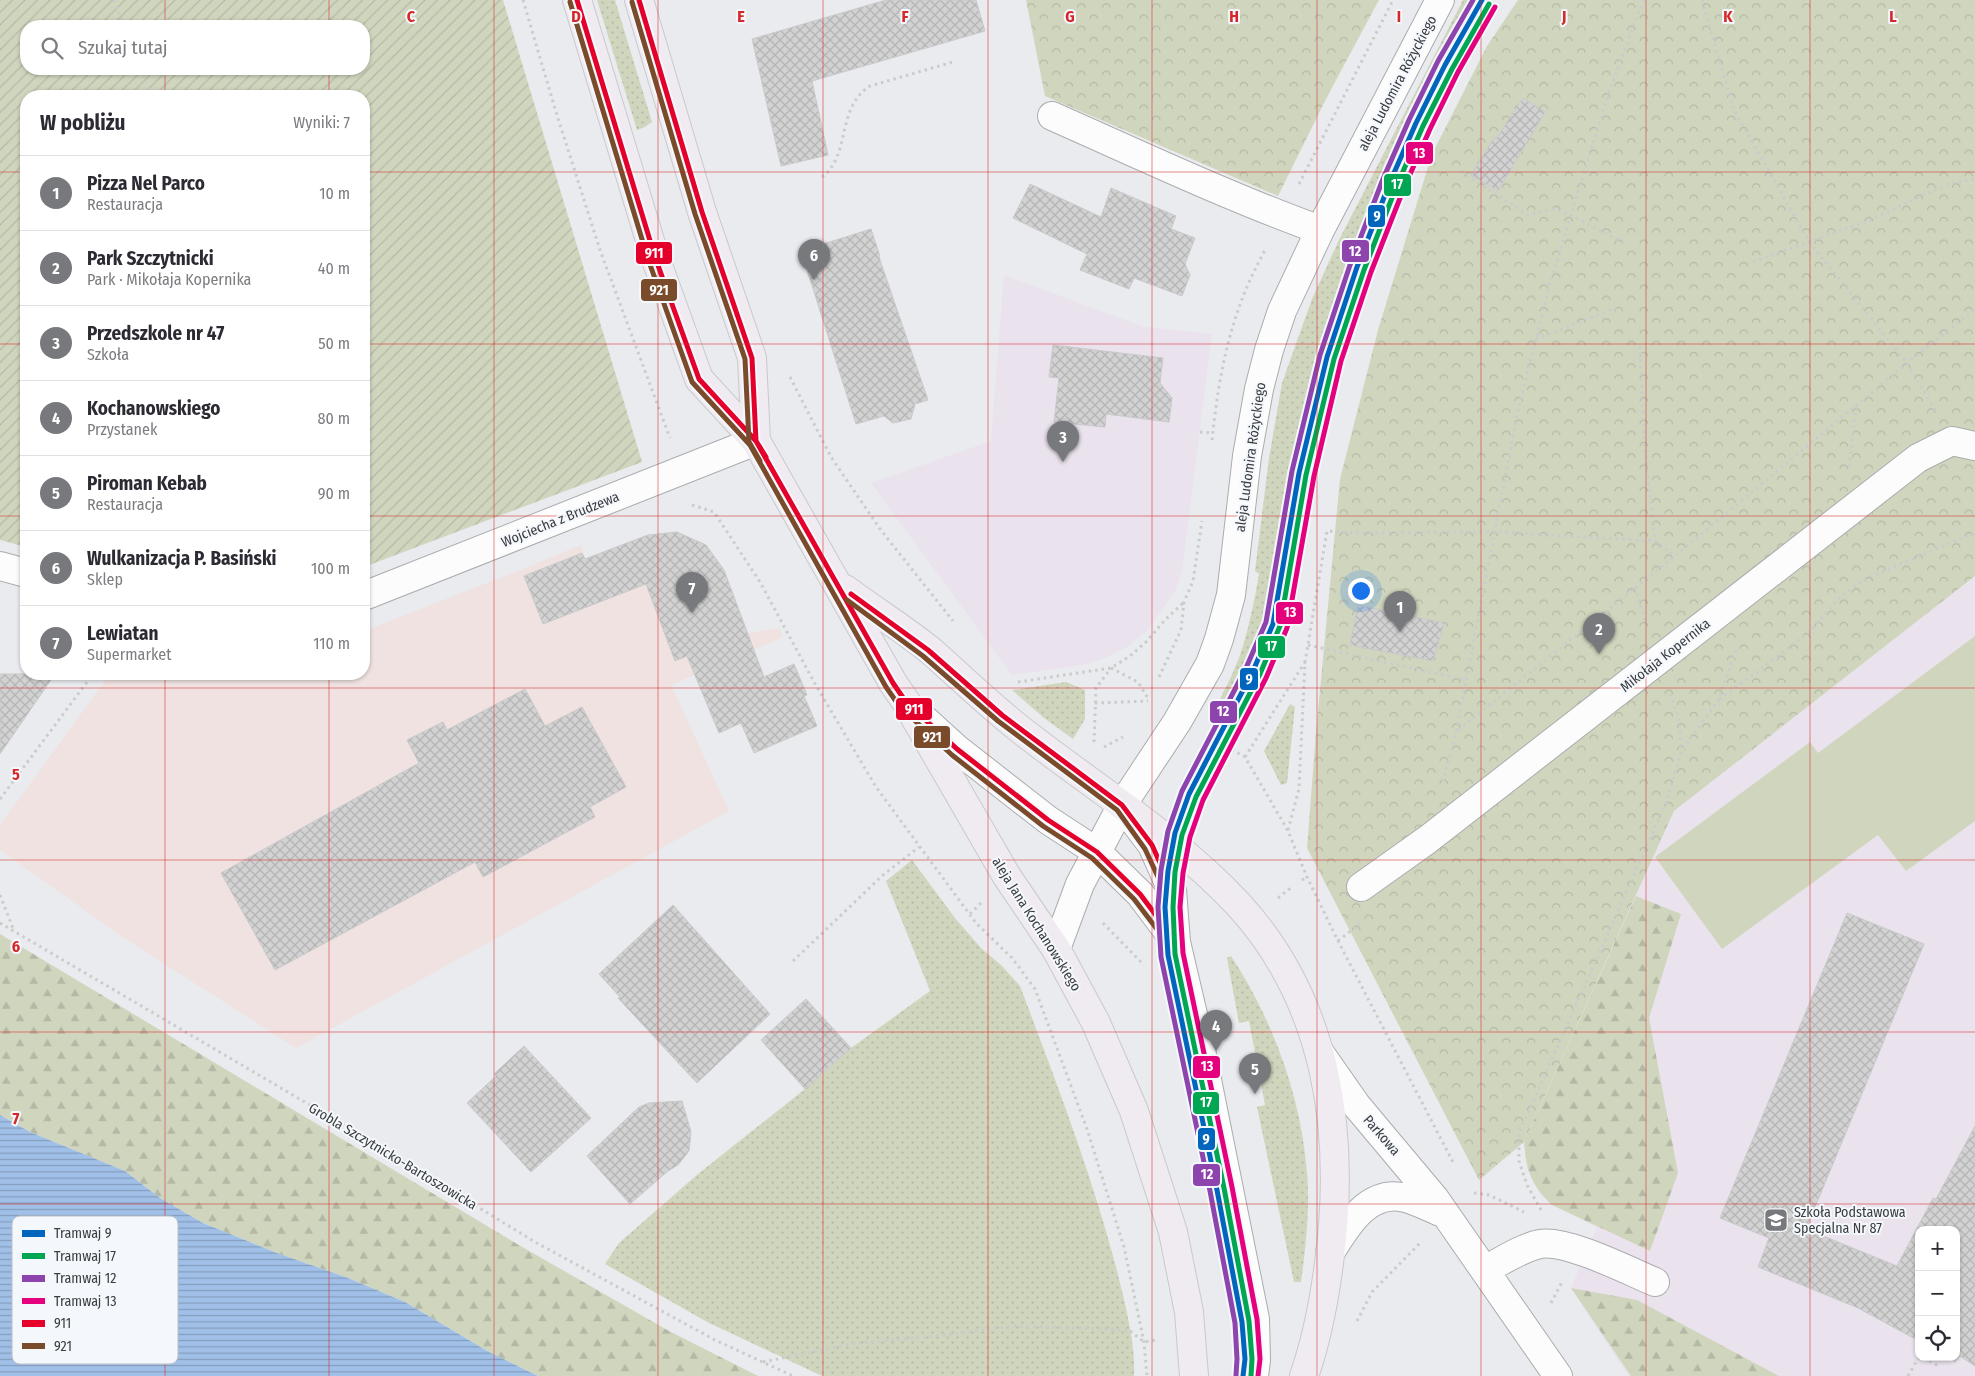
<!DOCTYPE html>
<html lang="pl">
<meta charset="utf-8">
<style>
:root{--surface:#fff;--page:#f2f2f3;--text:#2b2b33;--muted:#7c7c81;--line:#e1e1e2;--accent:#77797c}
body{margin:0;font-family:"Fira Sans Condensed",sans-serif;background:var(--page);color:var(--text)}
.controls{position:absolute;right:15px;bottom:15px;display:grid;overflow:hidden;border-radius:10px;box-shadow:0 1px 4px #0004}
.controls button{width:45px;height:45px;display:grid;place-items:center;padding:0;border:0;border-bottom:1px solid var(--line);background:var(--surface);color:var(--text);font:25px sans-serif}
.you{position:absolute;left:1360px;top:590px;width:18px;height:18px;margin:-12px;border:4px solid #fff;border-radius:50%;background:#1a73e8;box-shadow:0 0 0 8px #1a73e833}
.badge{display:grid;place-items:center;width:32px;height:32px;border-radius:50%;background:var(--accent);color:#fff;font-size:16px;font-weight:700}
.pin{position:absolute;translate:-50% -41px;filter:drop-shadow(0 1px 2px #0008)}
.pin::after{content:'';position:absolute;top:26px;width:18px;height:15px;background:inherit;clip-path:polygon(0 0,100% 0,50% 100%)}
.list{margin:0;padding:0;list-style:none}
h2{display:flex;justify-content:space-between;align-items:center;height:65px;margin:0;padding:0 20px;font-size:21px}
h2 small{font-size:16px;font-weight:400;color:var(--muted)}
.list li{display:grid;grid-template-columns:32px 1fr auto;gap:15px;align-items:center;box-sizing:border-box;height:75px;padding:0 20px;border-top:1px solid var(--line)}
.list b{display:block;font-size:19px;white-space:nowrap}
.list p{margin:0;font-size:16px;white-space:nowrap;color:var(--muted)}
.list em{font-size:16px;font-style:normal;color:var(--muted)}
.icon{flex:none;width:28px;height:28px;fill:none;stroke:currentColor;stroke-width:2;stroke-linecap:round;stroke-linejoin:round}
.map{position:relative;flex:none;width:1975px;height:1376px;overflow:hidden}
.search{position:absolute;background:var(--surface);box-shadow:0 1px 4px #0004;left:20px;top:20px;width:350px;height:55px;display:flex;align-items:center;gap:12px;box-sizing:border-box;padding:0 18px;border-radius:20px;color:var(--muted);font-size:19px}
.panel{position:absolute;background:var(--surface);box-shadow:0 1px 4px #0004;left:20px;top:90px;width:350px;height:590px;border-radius:20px}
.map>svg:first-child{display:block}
</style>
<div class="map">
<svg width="1975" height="1376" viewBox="0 0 1975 1376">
<defs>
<pattern id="grass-dots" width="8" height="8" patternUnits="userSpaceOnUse" patternTransform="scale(1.25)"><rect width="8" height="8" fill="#d0d6be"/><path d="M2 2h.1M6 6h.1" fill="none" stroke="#b3b9a4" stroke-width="1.8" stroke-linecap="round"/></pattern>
<pattern id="forest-firs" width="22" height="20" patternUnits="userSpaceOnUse" patternTransform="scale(1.25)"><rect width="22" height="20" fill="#d0d6be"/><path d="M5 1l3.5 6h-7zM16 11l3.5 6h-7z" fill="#b3b9a4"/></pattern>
<pattern id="park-crowns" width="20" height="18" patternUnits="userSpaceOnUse" patternTransform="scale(1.25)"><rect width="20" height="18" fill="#d0d6be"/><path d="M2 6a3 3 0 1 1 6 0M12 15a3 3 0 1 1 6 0" fill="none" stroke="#b3b9a4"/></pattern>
<pattern id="garden-furrows" width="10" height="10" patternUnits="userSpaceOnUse" patternTransform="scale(1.25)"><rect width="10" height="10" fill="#d0d6be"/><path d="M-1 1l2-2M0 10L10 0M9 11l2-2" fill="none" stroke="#b3b9a4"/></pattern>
<pattern id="water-rules" width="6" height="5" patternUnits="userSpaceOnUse" patternTransform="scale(1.25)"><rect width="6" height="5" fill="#a1c0e8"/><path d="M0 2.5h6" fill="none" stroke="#849dbd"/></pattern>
<pattern id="building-cross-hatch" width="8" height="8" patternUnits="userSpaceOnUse" patternTransform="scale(1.25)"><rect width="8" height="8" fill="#d2d2d3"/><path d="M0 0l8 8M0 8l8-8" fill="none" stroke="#b5b5b6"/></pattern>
</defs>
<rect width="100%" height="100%" fill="#e9ebee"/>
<!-- commercial -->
<path fill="#efe2e0" d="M677 532 706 545 724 570 748 633 779 628 783 637 671 685 729 811 296 1048 124 938 0 850V825L110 674H364V631L523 569 581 545 585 559 648 535Z"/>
<!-- education -->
<path fill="#eae2ed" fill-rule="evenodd" d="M1004 275 1144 327 1212 334 1182 570 1175 591 1147 631 1127 647 1103 659 1081 665 1012 675 871 483 991 441Z
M1975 576V1376H1628L1571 1288 1597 1227 1552 1205 1540 1194 1528 1170 1524 1142 1674 811ZM1919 1230H1956V1357H1919Z"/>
<!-- grass -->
<path fill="url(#grass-dots)" d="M597 0H615L652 122 645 127 637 130Z
M1463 0H1473L1424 94 1359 236 1344 272 1308 390 1292 460 1264 622 1241 679 1219 717 1213 713C1224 691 1236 669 1243 646 1250 622 1255 598 1259 574L1255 571 1269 458 1282 383 1312 299 1339 240Z
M1066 682 1085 690V719L1073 739 1044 718 1012 690Z
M1290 704 1295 707 1287 783 1281 785 1264 751Z
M912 860 955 918 981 948 1002 966 1020 986C1055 1079 1091 1172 1116 1267 1124 1299 1136 1344 1134 1376H822L709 1323 605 1264 619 1243 698 1174 805 1089 851 1048 930 991 886 881Z
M1231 956C1273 1020 1301 1096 1307 1173 1310 1209 1306 1246 1301 1282H1294L1257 1107 1265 1105 1249 1021 1239 1023 1227 958Z"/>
<!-- forest -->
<path fill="url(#forest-firs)" d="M1636 896 1681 914 1649 1018 1678 1173 1650 1251 1552 1205C1531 1185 1526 1170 1524 1142Z
M0 934 517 1244 669 1331 758 1376H538L489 1352 405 1302 348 1278 277 1253 203 1223 160 1198 125 1171 30 1132 0 1115Z
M1571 1288 1637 1300 1779 1376H1631Z"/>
<!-- park -->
<path fill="url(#park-crowns)" d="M1026 0H1379L1327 97 1278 196 1045 96Z
M1518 0H1975V576L1674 811 1524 1142 1479 1180 1307 848 1316 732 1340 479 1378 330 1432 154 1487 46Z"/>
<!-- garden -->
<path fill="url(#garden-furrows)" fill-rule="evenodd" d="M0 0H503L642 462 364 567V96H26V547L0 540ZM26 26H364V69H26Z"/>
<!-- pitch -->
<path fill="#d0d6be" d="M1975 636V821L1906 871 1878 835 1722 949 1655 857 1810 742 1818 753Z"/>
<!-- water -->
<path fill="url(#water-rules)" d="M0 1115 30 1132 125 1171 160 1198 203 1223 277 1253 348 1278 405 1302 489 1352 538 1376H0Z"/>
<!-- building -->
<path fill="url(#building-cross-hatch)" stroke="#cac9cb" d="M886 0H976L985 31 812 81 828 155 781 166 752 39Z
M1523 98 1545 112 1498 191 1471 175 1494 138 1496 139Z
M1030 184 1101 217 1111 188 1176 216 1171 229 1195 238 1185 264 1190 275 1182 296 1134 278 1129 289 1080 270 1087 254 1013 218Z
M871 229 880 256 879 257 928 400 915 404 911 419 893 423 884 416 856 424 801 251Z
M1053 345 1163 358 1160 383 1172 398 1169 422 1106 414 1105 427 1054 422 1059 378 1049 377Z
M677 532 706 545 724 570 764 677 794 664 807 695 804 696 817 726 754 753 741 723 719 733 687 656 675 661 646 584 543 624 524 576 582 553 585 559 648 535Z
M1358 605 1444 623 1433 661 1350 645Z
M0 674H55L0 754Z
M525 689 545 726 582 707 626 787 590 807 595 817 483 877 475 862 275 970 221 873 419 763 407 740 443 722 447 730Z
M673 905 770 1014 697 1083 618 998 620 997 599 974Z
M1847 913 1924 944 1806 1229 1897 1266 1933 1198 1936 1199 1975 1126V1366L1960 1356 1955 1362 1947 1357H1956V1230H1919V1341L1858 1308 1758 1267 1769 1238 1720 1218Z
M806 999 851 1048 805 1089 761 1040Z
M524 1046 591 1118 531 1172 467 1103 496 1076 494 1074Z
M682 1101 691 1132 689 1151 678 1165 668 1171 630 1204 587 1156 639 1107 649 1103Z"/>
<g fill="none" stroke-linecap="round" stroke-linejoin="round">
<!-- minor casing -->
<g stroke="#aaacae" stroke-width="30">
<path id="minor" d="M1052 116C1140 155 1229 197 1320 230
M0 566 26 573
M364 596 756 441
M913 709 957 749 1012 792 1048 820 1097 852 1140 894 1176 942
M1131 817 1152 845 1172 890 1176 942 1199 1040 1255 1319 1256 1360 1254 1376
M1361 887 1427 840 1918 458 1952 441 1975 446
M1056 949 1080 884 1122 805 1177 722 1210 664 1219 639 1231 595 1247 456 1259 389 1269 350 1282 311 1320 230 1440 0
M1320 1053 1357 1106 1435 1199 1558 1376
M1330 1253C1347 1225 1370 1186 1409 1199 1421 1203 1433 1209 1445 1214
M1485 1270C1502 1261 1521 1248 1540 1244 1566 1239 1629 1271 1655 1282"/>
</g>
<!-- major casing -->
<g stroke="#c8c9cb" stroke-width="30">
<path id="major" d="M577 0 655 257 699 379 756 441 893 683 906 702 1006 875 1056 949 1096 1023 1134 1111 1173 1232 1189 1312 1194 1376
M639 0 702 212 752 358 756 441
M845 589C873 610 904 629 931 651 964 680 995 711 1030 737 1100 791 1177 839 1238 904 1329 1003 1346 1135 1329 1263 1324 1302 1317 1339 1304 1376"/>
</g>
<!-- path -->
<path stroke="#cacbcb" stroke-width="3" stroke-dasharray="2.5 4" stroke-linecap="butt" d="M114 0 124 26
M523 0 556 112 600 250 670 438
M1645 0 1637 16 1608 95 1550 283 1536 339 1519 405 1456 732 1675 556 1907 363 1975 309
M1702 0 1734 110 1810 243 1907 363 1935 410
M141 69 151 96
M1461 172 1528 215 1554 209 1571 215 1626 244
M822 177C851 156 836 107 870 86L953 62
M1299 184 1393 0
M1753 262 1865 222 1948 184 1975 179
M1536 339 1616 308
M1640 346 1644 441 1655 541
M790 377 831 457 880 529 953 621
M1200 432 1212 433
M1212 440C1217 392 1225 342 1243 297 1249 280 1258 264 1266 248
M1849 467 1856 406
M692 505 714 512 760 582 814 682 876 787 976 923 1012 958 1035 989 1087 1129 1124 1247 1144 1342 1147 1376
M1635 587 1646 624
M1308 645 1466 680
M1111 668 1138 682 1149 700
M1159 677 1181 630 1184 602 1193 581 1202 521
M1018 682 1111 668 1130 656 1146 642 1165 620 1184 602
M1670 694 1679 719 1681 751
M1719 699 1763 668 1813 628 1842 595 1865 579 1969 535H1975
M1095 703 1148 701
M1209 737 1245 757 1288 831 1307 877 1338 941 1454 1164
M1094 742 1096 688 1111 668
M1104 747 1123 737
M1245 757 1305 662
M1443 782 1456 732
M0 799 93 674
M1288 830 1299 789 1305 662 1327 531 1359 533 1495 532 1655 541 1675 556
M1302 880 1307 877
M0 895 14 931
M1278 898 1293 886
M970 914 982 902
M0 923 349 1128 535 1242 715 1340 793 1376
M1103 923 1144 965
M1338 941 1362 922
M793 961 883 875 919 847
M1474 1193 1489 1195 1524 1212
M1541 1210 1527 1185 1519 1161V1133L1666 803 1681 752 1719 699 1736 650 1735 645
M1551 1303 1562 1282
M1357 1321 1372 1292 1422 1241
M1924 1357 1938 1366
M763 1362 851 1344 943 1335 1016 1326 1129 1330 1144 1342 1157 1340
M1908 1376 1919 1357"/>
<!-- minor -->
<use href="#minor" stroke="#fcfcfc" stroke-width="28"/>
<!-- major -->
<use href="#major" stroke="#f0ebf1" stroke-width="28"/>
<!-- bus-1 casing -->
<g stroke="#f4f8fd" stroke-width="9">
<path id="bus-1" d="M577 0 655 257 699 379 756 441 893 683 906 702 957 749 1048 820 1097 852 1140 894 1176 942 1188 987 1251 1295 1256 1335 1254 1376
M639 0 702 212 752 358 756 441 766 457
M851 594 928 650 1002 715 1122 805 1152 845 1172 890 1175 922"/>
</g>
<!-- bus-2 casing -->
<g stroke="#f4f8fd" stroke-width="9">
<path id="bus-2" d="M570 2 648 259 692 382 750 445 886 687 900 707 952 755 1043 826 1092 858 1134 899 1169 945 1181 989 1244 1296 1248 1335 1247 1375
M632 2 695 214 745 359 749 442 760 461
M847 600 923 656 998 721 1117 810 1145 849 1165 892 1168 923"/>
</g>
<!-- bus-1 -->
<use href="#bus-1" stroke="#e4002b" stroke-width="5"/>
<!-- bus-2 -->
<use href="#bus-2" stroke="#7a4b2a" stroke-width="5"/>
<!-- tram-1 casing -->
<g stroke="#f4f8fd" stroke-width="9">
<path id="tram-1" d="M1243 1376 1245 1359 1242 1322 1217 1190 1168 955 1165 907 1168 871 1175 833 1189 794 1253 671 1273 624 1299 473 1327 357 1357 267 1390 182 1416 123 1445 65 1482 0"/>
</g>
<!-- tram-2 casing -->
<g stroke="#f4f8fd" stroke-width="9">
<path id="tram-2" d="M1251 1376 1252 1359 1249 1321 1224 1188 1175 954 1173 907 1175 872 1182 835 1196 797 1260 674 1280 626 1306 475 1334 359 1364 270 1397 185 1423 126 1452 69 1489 4"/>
</g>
<!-- tram-3 casing -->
<g stroke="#f4f8fd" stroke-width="9">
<path id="tram-3" d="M1236 1375 1237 1359 1235 1323 1210 1191 1161 957 1158 907 1161 870 1168 831 1182 791 1246 668 1266 622 1292 471 1320 355 1350 265 1383 179 1409 120 1438 61 1473 0"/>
</g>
<!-- tram-4 casing -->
<g stroke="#f4f8fd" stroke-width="9">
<path id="tram-4" d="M1258 1376 1260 1359 1257 1319 1232 1187 1183 953 1180 907 1183 873 1190 837 1203 800 1266 678 1287 628 1314 476 1341 361 1371 272 1404 188 1430 129 1458 72 1495 7"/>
</g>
<!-- tram-1 -->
<use href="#tram-1" stroke="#0065bd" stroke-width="5"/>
<!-- tram-2 -->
<use href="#tram-2" stroke="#00a651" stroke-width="5"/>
<!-- tram-3 -->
<use href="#tram-3" stroke="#8e44ad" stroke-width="5"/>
<!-- tram-4 -->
<use href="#tram-4" stroke="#e5007d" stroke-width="5"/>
</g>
<!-- grid -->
<path fill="none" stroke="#d62828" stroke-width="1" stroke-opacity="0.55" d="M165 0V26M329 0V26M494 0V1376M658 0V1376M823 0V1376M988 0V1376M1152 0V1376M1317 0V1376M1481 0V1376M1646 0V1376M1810 0V1376M165 69V96M329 69V96M0 172H26M364 172H1975M0 344H26M364 344H1975M0 516H26M364 516H1975M165 674V1376M329 674V1376M0 688H1975M0 860H1975M0 1032H1975M0 1204H1975"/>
<!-- icons -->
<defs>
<g id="school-square" transform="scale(1.25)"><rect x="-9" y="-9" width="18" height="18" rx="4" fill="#77797c" stroke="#f4f8fd"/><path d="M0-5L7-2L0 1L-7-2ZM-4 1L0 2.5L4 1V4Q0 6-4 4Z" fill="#fff"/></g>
</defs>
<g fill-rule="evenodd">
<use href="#school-square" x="1776" y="1220"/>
</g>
<g text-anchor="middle" stroke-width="4" stroke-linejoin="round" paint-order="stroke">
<!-- street labels -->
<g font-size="14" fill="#3a3c3e" stroke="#f4f8fd">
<text transform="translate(1397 83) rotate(-62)" y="5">aleja Ludomira Różyckiego</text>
<text transform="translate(1250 457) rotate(-82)" y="5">aleja Ludomira Różyckiego</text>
<text transform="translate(560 519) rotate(-22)" y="5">Wojciecha z Brudzewa</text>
<text transform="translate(1665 655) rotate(-38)" y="5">Mikołaja Kopernika</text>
<text transform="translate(1037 924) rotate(58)" y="5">aleja Jana Kochanowskiego</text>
<text transform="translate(1382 1135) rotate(49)" y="5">Parkowa</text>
<text transform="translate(393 1156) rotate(31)" y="5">Grobla Szczytnicko-Bartoszowicka</text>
</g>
<!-- poi labels -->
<g font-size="14" fill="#3a3c3e" stroke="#f4f8fd" text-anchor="start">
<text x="1794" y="1217">Szkoła Podstawowa<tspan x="1794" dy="16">Specjalna Nr 87</tspan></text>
</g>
</g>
<!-- legend -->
<rect x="12" y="1216" width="166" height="148" rx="8" fill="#f4f8fd" stroke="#bcc0c4" stroke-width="1"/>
<rect x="22" y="1230" width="23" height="7" fill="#0065bd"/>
<rect x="22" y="1253" width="23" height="6" fill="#00a651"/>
<rect x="22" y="1275" width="23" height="7" fill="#8e44ad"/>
<rect x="22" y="1298" width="23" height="6" fill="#e5007d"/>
<rect x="22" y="1320" width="23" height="7" fill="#e4002b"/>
<rect x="22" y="1343" width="23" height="6" fill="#7a4b2a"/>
<g font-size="14" fill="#3a3c3e">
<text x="54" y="1238">Tramwaj 9</text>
<text x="54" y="1261">Tramwaj 17</text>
<text x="54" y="1283">Tramwaj 12</text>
<text x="54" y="1306">Tramwaj 13</text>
<text x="54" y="1328">911</text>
<text x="54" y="1351">921</text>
</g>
<g font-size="16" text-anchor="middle" font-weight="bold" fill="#d62828" stroke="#f4f8fd" stroke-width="4" stroke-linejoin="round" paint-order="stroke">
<text x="411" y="22">C</text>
<text x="576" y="22">D</text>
<text x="741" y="22">E</text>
<text x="905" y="22">F</text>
<text x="1070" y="22">G</text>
<text x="1234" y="22">H</text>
<text x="1399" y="22">I</text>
<text x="1564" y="22">J</text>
<text x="1728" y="22">K</text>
<text x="1893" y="22">L</text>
<text x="16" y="780">5</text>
<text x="16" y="952">6</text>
<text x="16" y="1124">7</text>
</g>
<g stroke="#f4f8fd" stroke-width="2">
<rect x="1405" y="141" width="29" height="24" rx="5" fill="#e5007d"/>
<rect x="1383" y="173" width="29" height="24" rx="5" fill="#00a651"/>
<rect x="1367" y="204" width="19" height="24" rx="5" fill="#0065bd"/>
<rect x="1341" y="239" width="29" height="24" rx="5" fill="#8e44ad"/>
<rect x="635" y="241" width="38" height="24" rx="5" fill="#e4002b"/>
<rect x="640" y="278" width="38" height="24" rx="5" fill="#7a4b2a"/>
<rect x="1275" y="601" width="29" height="24" rx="5" fill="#e5007d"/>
<rect x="1257" y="635" width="29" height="24" rx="5" fill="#00a651"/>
<rect x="1239" y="667" width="20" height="24" rx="5" fill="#0065bd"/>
<rect x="895" y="697" width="38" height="24" rx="5" fill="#e4002b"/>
<rect x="1209" y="700" width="29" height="24" rx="5" fill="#8e44ad"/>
<rect x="913" y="725" width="38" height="24" rx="5" fill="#7a4b2a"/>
<rect x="1192" y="1055" width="29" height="24" rx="5" fill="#e5007d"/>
<rect x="1192" y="1091" width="28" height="24" rx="5" fill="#00a651"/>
<rect x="1197" y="1127" width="19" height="24" rx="5" fill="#0065bd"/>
<rect x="1192" y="1163" width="29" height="24" rx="5" fill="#8e44ad"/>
</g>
<g font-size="14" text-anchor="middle" font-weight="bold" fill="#fff">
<text x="1419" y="158">13</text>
<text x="1397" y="189">17</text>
<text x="1377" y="221">9</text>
<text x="1355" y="256">12</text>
<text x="654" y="258">911</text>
<text x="659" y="295">921</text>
<text x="1290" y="617">13</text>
<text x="1271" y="651">17</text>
<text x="1249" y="684">9</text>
<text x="914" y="714">911</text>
<text x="1223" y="716">12</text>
<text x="932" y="742">921</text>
<text x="1207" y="1071">13</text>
<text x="1206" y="1107">17</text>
<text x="1206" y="1144">9</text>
<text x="1207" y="1179">12</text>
</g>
</svg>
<div class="controls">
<button>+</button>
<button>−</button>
<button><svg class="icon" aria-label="locate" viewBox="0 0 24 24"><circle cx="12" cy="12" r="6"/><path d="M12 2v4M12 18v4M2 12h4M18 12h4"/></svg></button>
</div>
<div class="you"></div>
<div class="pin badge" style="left:1400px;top:632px">1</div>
<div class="pin badge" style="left:1599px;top:654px">2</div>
<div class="pin badge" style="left:1063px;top:462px">3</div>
<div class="pin badge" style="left:1216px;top:1051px">4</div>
<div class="pin badge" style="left:1255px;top:1094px">5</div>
<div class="pin badge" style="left:814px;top:280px">6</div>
<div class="pin badge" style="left:692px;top:613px">7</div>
<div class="search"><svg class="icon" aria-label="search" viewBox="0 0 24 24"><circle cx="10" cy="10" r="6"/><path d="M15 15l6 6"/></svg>Szukaj tutaj</div>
<section class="panel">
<h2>W pobliżu<small>Wyniki: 7</small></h2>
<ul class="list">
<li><span class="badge">1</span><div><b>Pizza Nel Parco</b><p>Restauracja</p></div><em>10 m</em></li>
<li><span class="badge">2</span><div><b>Park Szczytnicki</b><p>Park · Mikołaja Kopernika</p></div><em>40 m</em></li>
<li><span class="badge">3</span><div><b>Przedszkole nr 47</b><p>Szkoła</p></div><em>50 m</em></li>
<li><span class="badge">4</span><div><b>Kochanowskiego</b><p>Przystanek</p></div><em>80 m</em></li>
<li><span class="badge">5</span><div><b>Piroman Kebab</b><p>Restauracja</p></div><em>90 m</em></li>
<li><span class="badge">6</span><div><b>Wulkanizacja P. Basiński</b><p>Sklep</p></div><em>100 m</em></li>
<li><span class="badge">7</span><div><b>Lewiatan</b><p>Supermarket</p></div><em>110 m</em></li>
</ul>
</section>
</div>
